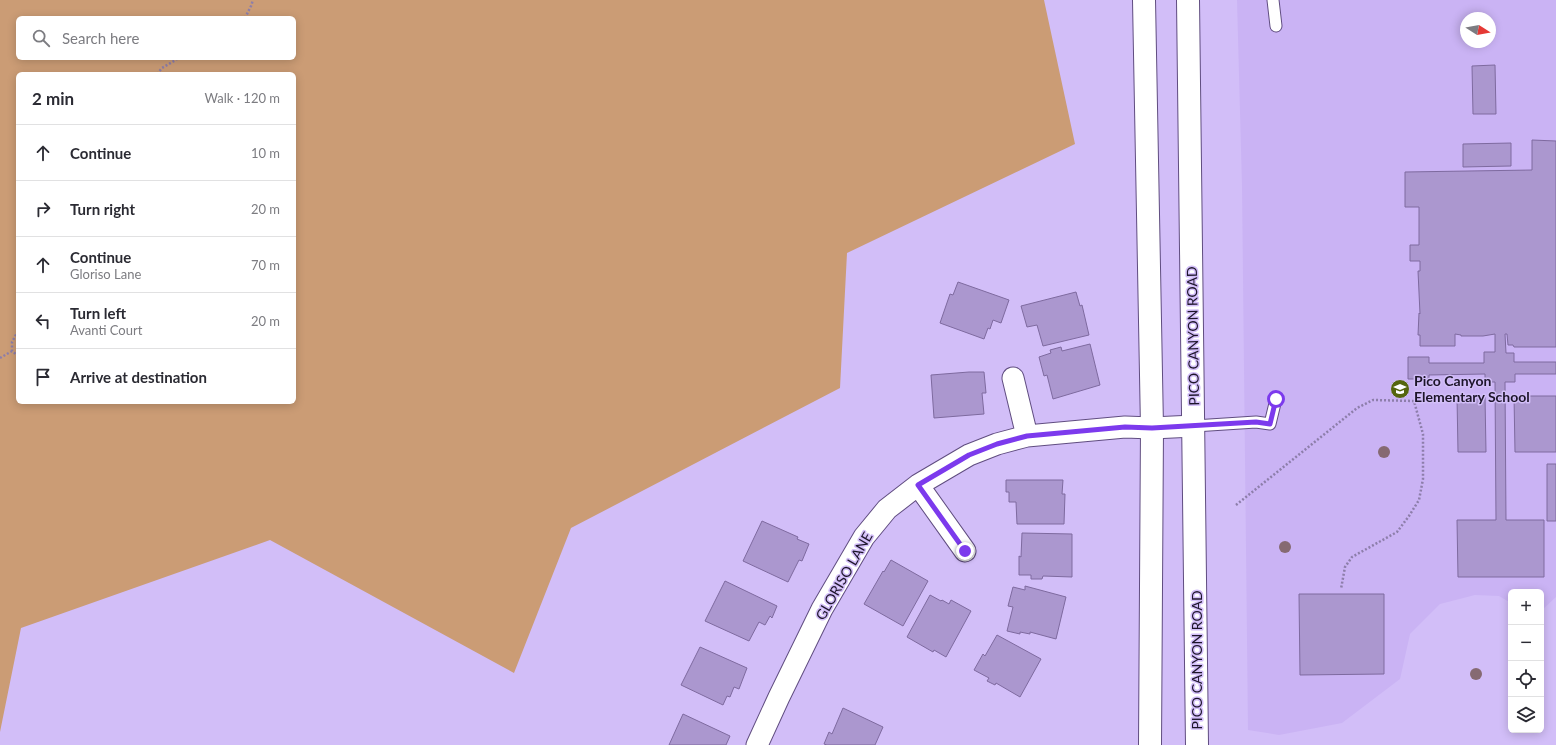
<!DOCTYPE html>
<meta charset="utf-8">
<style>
:root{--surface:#fff;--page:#f7f7f7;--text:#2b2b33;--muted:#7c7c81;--line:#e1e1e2}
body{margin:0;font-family:Lato,sans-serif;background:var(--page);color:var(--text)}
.controls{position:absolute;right:12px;bottom:12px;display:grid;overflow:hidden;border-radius:6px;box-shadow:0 2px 10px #0003}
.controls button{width:36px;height:36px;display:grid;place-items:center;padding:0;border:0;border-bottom:1px solid var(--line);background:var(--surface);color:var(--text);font:20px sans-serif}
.compass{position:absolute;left:1460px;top:12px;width:36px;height:36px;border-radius:50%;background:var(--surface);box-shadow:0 2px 10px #0003;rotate:101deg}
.stop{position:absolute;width:12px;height:12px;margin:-9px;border:3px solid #7c3aed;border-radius:50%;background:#fff}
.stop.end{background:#7c3aed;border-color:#fff;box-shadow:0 1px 4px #0008}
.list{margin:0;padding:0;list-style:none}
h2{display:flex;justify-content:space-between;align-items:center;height:52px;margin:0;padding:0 16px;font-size:17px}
h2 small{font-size:13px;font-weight:400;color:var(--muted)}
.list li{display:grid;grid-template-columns:26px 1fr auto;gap:12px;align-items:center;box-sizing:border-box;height:56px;padding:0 16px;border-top:1px solid var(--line)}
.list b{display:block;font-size:15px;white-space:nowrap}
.list p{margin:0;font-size:13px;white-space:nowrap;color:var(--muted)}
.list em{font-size:13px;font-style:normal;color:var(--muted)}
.icon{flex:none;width:22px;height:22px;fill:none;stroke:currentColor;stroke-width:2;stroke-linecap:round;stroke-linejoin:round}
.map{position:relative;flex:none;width:1556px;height:745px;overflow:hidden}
.search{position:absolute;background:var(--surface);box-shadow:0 2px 10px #0003;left:16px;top:16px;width:280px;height:44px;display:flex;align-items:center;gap:10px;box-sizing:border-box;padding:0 14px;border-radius:6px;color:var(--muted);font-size:15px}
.panel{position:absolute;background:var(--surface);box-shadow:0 2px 10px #0003;left:16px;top:72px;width:280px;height:332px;border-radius:6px}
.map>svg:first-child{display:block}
</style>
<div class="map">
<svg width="1556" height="745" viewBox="0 0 1556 745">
<rect width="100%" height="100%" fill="#d2bef8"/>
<!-- built -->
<path fill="#cab3f4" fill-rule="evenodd" d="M1237 0H1556V597L1541 611V592H1511V603L1499 596 1475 595 1440 604 1410 634 1400 679 1342 723 1279 735 1248 730 1242 186ZM1466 18H1490V42H1466Z"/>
<!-- green -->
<path fill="#cb9c75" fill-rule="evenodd" d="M0 0H1044L1075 144 847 253 840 388 571 528 514 673 270 540 21 628 0 732ZM18 18H294V58H18ZM18 74H294V402H18Z"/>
<!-- building -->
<path fill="#ab97cf" stroke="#7e6a9f" d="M1495 65 1496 114H1473L1472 66Z
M1532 140 1556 141V347H1514L1513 345H1508L1507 334H1505L1506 353H1514V362H1556V374H1515V382H1505L1506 520H1544V577H1458L1457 520H1496L1495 382H1485V374L1429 375V379H1408V357H1429V363H1484V352H1495V334L1483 336H1461V335L1455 334V346H1420V335H1418L1419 313 1420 314 1418 271H1420V261H1410V245H1419V207H1405V172L1532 170Z
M1511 143V166L1463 167V144Z
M958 282 1009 300 1001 323 993 320 990 329 988 328 984 339 940 323 950 294 953 295Z
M1076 292 1080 306 1082 305 1089 335 1043 346 1037 325 1027 327 1021 306Z
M1090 344 1100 385 1053 399 1047 375 1044 376 1039 357 1051 353 1050 350 1061 347 1062 351Z
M969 372H984L986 393H982L984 414 934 418 931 375Z
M1514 396H1556V452H1515Z
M1457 397H1485L1486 452H1458Z
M1547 464H1556V521H1547Z
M1006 480H1063L1062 494H1065L1064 524H1017L1016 502H1009V492H1006Z
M762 521 798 537 797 539 809 544 802 561 799 560 788 582 743 561Z
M1022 533 1072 534V577L1043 576 1042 579H1031V575H1019V556L1021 557Z
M891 560 928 581 903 626 864 604 883 571 884 572Z
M725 581 777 606 772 618 770 616 765 625 759 622 749 641 705 621Z
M1025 586 1066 597 1056 639 1030 632V634L1020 632V634L1007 631 1013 607 1008 606 1013 587 1025 590Z
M1299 594H1384V674L1300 675Z
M930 595 941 601 942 600 949 604 951 600 971 611 946 657 934 650 933 652 907 637Z
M997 635 1041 659 1020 697 996 683 995 685 987 681 989 678 974 670 983 654 985 656Z
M700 647 747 668 739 689 734 687 730 697 727 696 723 705 681 685Z
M843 708 883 727 875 745H827L824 744 829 732 832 734Z
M683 714 730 736 726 745H669Z"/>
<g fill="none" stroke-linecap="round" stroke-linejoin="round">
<!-- lane casing -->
<g stroke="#604d80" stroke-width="13">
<path id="lane" d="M1273 0 1276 26
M1194 426 1256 422 1270 424 1276 399"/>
</g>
<!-- street casing -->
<g stroke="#604d80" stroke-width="23">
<path id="street" d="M1013 378 1027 436
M918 485 965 551
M757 745 779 697 822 609 864 537 887 509 918 485 969 455 997 444 1027 436 1125 427 1152 428 1194 426"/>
</g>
<!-- secondary casing -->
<g stroke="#604d80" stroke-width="24">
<path id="secondary" d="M1144 0 1152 428 1150 745
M1188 0 1197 745"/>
</g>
<!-- path -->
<path stroke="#8d7eaa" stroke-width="2.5" stroke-dasharray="2 2" stroke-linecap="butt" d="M245 18 251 6 253 0
M157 74 162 68 179 58
M18 331 12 342V351L18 356
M0 358 12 351
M1236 505 1357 408 1373 400 1414 401 1423 434V479L1419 500 1409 516 1397 532 1352 557 1345 567 1341 589"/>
<!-- lane -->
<use href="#lane" stroke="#fff" stroke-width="11"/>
<!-- street -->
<use href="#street" stroke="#fff" stroke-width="21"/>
<!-- secondary -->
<use href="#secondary" stroke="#fff" stroke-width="22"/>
</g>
<!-- trees -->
<g fill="#866a72">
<circle cx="1384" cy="452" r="6"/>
<circle cx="1285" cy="547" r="6"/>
<circle cx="1476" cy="674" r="6"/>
</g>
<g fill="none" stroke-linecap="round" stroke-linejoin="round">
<!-- route -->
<path stroke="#7c3aed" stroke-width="5" d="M965 551 918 485 969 455 997 444 1027 436 1125 427 1152 428 1256 422 1270 424 1276 399"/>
</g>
<!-- icons -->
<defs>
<g id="school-disc" transform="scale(1)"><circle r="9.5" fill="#55650e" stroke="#d2bef8"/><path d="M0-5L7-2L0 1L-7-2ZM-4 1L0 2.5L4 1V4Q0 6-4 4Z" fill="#fff"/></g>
</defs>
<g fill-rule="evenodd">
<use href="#school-disc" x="1400" y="389"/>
</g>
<g text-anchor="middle" stroke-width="3" stroke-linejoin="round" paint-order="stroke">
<!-- street labels -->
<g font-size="14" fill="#1d152a" stroke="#d2bef8">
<text transform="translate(1193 336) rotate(-91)" y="5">PICO CANYON ROAD</text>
<text transform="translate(844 576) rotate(-60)" y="5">GLORISO LANE</text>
<text transform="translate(1197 660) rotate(-90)" y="5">PICO CANYON ROAD</text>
</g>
<!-- poi labels -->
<g font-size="14" font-weight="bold" fill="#1d152a" stroke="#d2bef8" text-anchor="start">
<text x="1414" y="386">Pico Canyon<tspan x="1414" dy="16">Elementary School</tspan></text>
</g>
</g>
</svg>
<div class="controls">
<button>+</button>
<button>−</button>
<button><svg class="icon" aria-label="locate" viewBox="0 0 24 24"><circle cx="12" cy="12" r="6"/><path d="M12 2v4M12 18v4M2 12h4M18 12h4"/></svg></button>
<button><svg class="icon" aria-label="layers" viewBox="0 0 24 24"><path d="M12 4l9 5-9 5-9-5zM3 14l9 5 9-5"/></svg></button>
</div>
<svg class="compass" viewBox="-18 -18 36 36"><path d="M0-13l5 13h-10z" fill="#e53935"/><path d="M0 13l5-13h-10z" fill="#7c7c81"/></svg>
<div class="stop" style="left:1276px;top:399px"></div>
<div class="stop end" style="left:965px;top:551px"></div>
<div class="search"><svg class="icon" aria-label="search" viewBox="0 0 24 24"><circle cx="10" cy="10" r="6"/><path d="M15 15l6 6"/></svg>Search here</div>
<section class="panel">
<h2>2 min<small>Walk · 120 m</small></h2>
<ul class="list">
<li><svg class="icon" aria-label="ahead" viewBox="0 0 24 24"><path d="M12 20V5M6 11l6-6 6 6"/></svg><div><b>Continue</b></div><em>10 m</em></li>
<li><svg class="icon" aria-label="right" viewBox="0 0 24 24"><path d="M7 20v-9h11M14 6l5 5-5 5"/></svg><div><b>Turn right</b></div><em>20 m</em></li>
<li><svg class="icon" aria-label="ahead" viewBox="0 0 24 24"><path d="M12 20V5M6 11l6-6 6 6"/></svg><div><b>Continue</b><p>Gloriso Lane</p></div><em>70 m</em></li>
<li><svg class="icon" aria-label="left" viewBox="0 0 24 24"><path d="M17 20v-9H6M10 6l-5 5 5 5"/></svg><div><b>Turn left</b><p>Avanti Court</p></div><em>20 m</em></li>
<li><svg class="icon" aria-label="arrive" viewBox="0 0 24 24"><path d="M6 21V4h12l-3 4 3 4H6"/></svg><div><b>Arrive at destination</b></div></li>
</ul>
</section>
</div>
